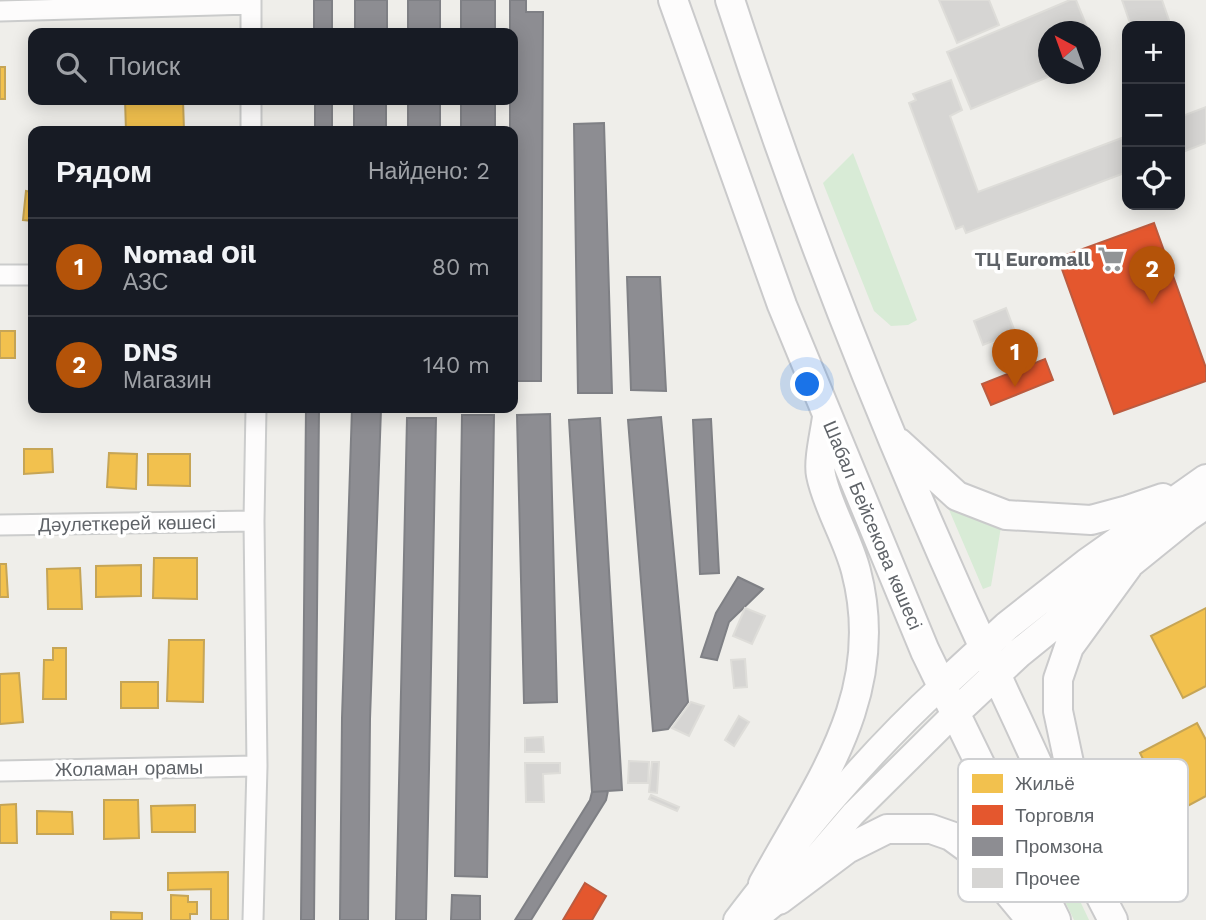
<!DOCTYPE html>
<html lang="ru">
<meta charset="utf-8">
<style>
:root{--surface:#171b24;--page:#242831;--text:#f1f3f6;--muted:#9ea1a6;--line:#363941;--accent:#b45309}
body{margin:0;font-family:"Work Sans",sans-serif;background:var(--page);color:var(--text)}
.controls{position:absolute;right:21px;top:21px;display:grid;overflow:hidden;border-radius:14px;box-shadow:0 4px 18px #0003}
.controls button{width:63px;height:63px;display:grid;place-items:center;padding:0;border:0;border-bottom:2px solid var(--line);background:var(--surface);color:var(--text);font:35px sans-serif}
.compass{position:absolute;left:1038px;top:21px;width:63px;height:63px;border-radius:50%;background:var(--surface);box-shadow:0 4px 18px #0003;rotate:319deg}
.you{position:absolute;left:808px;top:385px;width:24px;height:24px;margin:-18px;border:5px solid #fff;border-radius:50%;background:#1a73e8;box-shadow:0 0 0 10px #1a73e833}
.badge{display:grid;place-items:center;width:46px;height:46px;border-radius:50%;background:var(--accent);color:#fff;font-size:23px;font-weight:700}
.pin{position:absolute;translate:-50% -58px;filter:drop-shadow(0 2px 4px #0008)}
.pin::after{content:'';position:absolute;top:37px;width:24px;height:21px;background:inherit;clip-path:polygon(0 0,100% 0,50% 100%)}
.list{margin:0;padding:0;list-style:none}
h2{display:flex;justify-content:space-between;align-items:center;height:91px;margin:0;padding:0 28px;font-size:30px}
h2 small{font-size:23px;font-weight:400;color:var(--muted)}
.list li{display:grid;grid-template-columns:46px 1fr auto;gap:21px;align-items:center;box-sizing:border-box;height:98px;padding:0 28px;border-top:2px solid var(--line)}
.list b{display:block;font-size:26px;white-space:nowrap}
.list p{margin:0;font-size:23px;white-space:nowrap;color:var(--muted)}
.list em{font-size:23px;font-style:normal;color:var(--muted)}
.icon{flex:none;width:38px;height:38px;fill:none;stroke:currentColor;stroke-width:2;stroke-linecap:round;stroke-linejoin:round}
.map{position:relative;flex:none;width:1206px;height:920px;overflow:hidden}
.search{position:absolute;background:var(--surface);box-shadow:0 4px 18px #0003;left:28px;top:28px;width:490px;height:77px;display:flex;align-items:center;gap:18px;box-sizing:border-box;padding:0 24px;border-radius:14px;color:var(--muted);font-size:26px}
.panel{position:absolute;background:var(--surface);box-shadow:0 4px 18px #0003;left:28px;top:126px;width:490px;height:287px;border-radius:14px}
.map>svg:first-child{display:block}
</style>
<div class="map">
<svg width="1206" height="920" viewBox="0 0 1206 920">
<rect width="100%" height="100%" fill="#efeeea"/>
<!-- green -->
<path fill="#d8ebd6" d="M853 153 917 320 908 325 891 326 874 311 823 183Z
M947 505 975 519 1001 527 991 586 983 589Z
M1038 812 1089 920H1074L1025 818Z"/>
<!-- homes -->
<path fill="#f2c14e" stroke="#c6a556" stroke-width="2" d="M0 67H5V99H0Z
M125 100H183L184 131H126Z
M26 191 33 192V221L23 220Z
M0 331H15V358H0Z
M24 449H52L53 472 24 474Z
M109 453 137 454 136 489 107 487Z
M148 454H190V486L148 485Z
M154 558H197V599L153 598Z
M0 564H6L8 597H0Z
M141 565V596L96 597V566Z
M80 568 82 609H48L47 569Z
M1206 608V686L1183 698 1151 636Z
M169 640H204L203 702 167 701Z
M53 648H66V699H43L44 660H53Z
M19 673 23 722 0 724V674Z
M121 682H158V708H121Z
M1197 723 1206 740V796L1171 815 1140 753Z
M104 800H138L139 838 104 839Z
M16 804 17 843H0V805Z
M195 805V832H152L151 806Z
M37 811 72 812 73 834H37Z
M228 872V920H211V889L168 890V873Z
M171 895 188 896V902H197V914H190V920H171Z
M111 912 142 913V920H111Z"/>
<!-- shops -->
<path fill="#e4572e" stroke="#bc5b3f" stroke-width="2" d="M1154 223 1206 368V381L1114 414 1058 258Z
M1045 359 1053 380 991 405 982 384Z
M585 883 606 896 592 920H563Z"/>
<!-- industry -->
<path fill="#8d8d92" stroke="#7f8085" stroke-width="2" d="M314 0H332V33H314Z
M355 0H387V33H355Z
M408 0H440V33H408Z
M461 0H495V33H461Z
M510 0H526V12H543L541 381H513V131H510V100H513V33H510Z
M315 100H332V131H315Z
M354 100H386V131H354Z
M408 100H440V131H408Z
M461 100H495V131H461Z
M604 123 612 393H578L574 124Z
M627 277H660L666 391 631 390Z
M306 408H319L314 920H301Z
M352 408 381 409 370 719 368 920H340L342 718Z
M550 414 557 702 524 703 517 415Z
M462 415H494L487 877 455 876Z
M661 417 688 702 668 729 653 731 628 420Z
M407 418H436L426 920H396Z
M600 418 622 790 592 792 569 420Z
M711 419 719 573 700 574 693 420Z
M738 577 763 589 729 622 717 660 701 657 716 613Z
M608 791 606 800 531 920H515L590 800 592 792Z
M452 895 480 896V920H451Z"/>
<!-- building -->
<path fill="#d6d5d3" stroke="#deddd9" stroke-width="2" d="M939 0H989L999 25 957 43Z
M1070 0H1076L1089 32H1048V74H1055L971 109 947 52Z
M1122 0H1162L1171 26H1131Z
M951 80 962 110 950 116 978 192 1127 136V172L966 233 963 226 956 229 909 103 916 100 913 94Z
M1206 107V143L1180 153V117Z
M1006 308 1015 332 983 345 974 321Z
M745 608 765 616 752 644 733 636Z
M745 659 747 687 734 688 731 660Z
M691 702 704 706 689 736 672 728Z
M739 716 749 722 734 746 725 740Z
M543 737 544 752H525V738Z
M629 761 649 762 648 783H628Z
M652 762H659L657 793 649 792Z
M525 763H560V773L543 774 544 802H526Z
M651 795 679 807 677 811 649 799Z"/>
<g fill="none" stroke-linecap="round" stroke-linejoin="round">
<!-- minor casing -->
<g stroke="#cbcccc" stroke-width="23">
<path id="minor" d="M0 11 251 4
M251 33V0
M251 131V100
M0 275H33
M0 525 254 521
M0 771 257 766
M253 920 257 766 254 521 256 408"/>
</g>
<!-- tertiary casing -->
<g stroke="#cbcccc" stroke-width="28">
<path id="tertiary" d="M736 920C799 838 865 756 942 686
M754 920 779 900 853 814 955 713"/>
</g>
<!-- secondary casing -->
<g stroke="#cacacb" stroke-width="32">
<path id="secondary" d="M673 0 782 305 925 651 1056 920
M730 0C810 245 907 486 1017 719 1048 786 1078 855 1113 920
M899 443 957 496 1006 515 1091 520 1128 510 1163 498
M942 686 1007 626 1087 563 1206 479
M955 713 1019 653 1187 517 1206 504
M1085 838 1058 711V679L1069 647 1128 566
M763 884C819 782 888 693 856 571 848 539 827 506 821 475 818 461 825 433 827 417
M779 900 847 849 887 829H931L951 836 977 855 1031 920"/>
</g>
<!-- minor -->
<use href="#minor" stroke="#fdfcfc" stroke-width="19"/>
<!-- tertiary -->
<use href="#tertiary" stroke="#fdfcfc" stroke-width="24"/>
<!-- secondary -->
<use href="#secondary" stroke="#fdfcfc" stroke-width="28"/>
</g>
<!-- icons -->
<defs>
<g id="supermarket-bare" transform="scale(2.1)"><path d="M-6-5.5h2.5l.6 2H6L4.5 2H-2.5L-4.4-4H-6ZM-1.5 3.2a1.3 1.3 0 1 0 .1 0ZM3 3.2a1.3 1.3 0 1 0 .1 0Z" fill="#919496" stroke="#fff" stroke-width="2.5" paint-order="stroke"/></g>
</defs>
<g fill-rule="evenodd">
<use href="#supermarket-bare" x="1111" y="259"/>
</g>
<g text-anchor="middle" stroke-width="7" stroke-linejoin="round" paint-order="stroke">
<!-- poi labels -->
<g font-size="19" font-weight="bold" fill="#5f6368" stroke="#fff" text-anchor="end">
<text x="1090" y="266">ТЦ Euromall</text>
</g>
<!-- street labels -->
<g font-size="19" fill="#5f6368" stroke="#fff">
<text transform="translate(127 523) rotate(-1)" y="7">Дәулеткерей көшесі</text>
<text transform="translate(873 525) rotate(67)" y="7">Шабал Бейсекова көшесі</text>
<text transform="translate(129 768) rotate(-1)" y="7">Жоламан орамы</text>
</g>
</g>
<!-- legend -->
<rect x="958" y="759" width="230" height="143" rx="10" fill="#fff" stroke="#cfd0d2" stroke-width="2"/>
<rect x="972" y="774" width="31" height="19" fill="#f2c14e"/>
<rect x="972" y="805" width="31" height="20" fill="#e4572e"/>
<rect x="972" y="837" width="31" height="19" fill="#8d8d92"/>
<rect x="972" y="868" width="31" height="20" fill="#d6d5d3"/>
<g font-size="19" fill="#5f6368">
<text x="1015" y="790">Жильё</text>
<text x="1015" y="822">Торговля</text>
<text x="1015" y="853">Промзона</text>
<text x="1015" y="885">Прочее</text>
</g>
</svg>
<div class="controls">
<button>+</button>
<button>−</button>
<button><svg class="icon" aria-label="locate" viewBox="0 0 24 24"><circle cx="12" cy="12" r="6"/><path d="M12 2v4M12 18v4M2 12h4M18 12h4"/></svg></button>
</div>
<svg class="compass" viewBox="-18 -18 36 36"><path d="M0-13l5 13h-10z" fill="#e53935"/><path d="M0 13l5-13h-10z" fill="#9ea1a6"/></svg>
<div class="you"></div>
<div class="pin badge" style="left:1015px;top:387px">1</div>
<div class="pin badge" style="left:1152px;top:304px">2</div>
<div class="search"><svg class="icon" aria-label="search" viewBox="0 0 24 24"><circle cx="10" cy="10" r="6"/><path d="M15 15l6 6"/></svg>Поиск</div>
<section class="panel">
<h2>Рядом<small>Найдено: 2</small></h2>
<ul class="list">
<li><span class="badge">1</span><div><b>Nomad Oil</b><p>АЗС</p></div><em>80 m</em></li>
<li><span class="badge">2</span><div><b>DNS</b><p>Магазин</p></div><em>140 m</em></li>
</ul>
</section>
</div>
